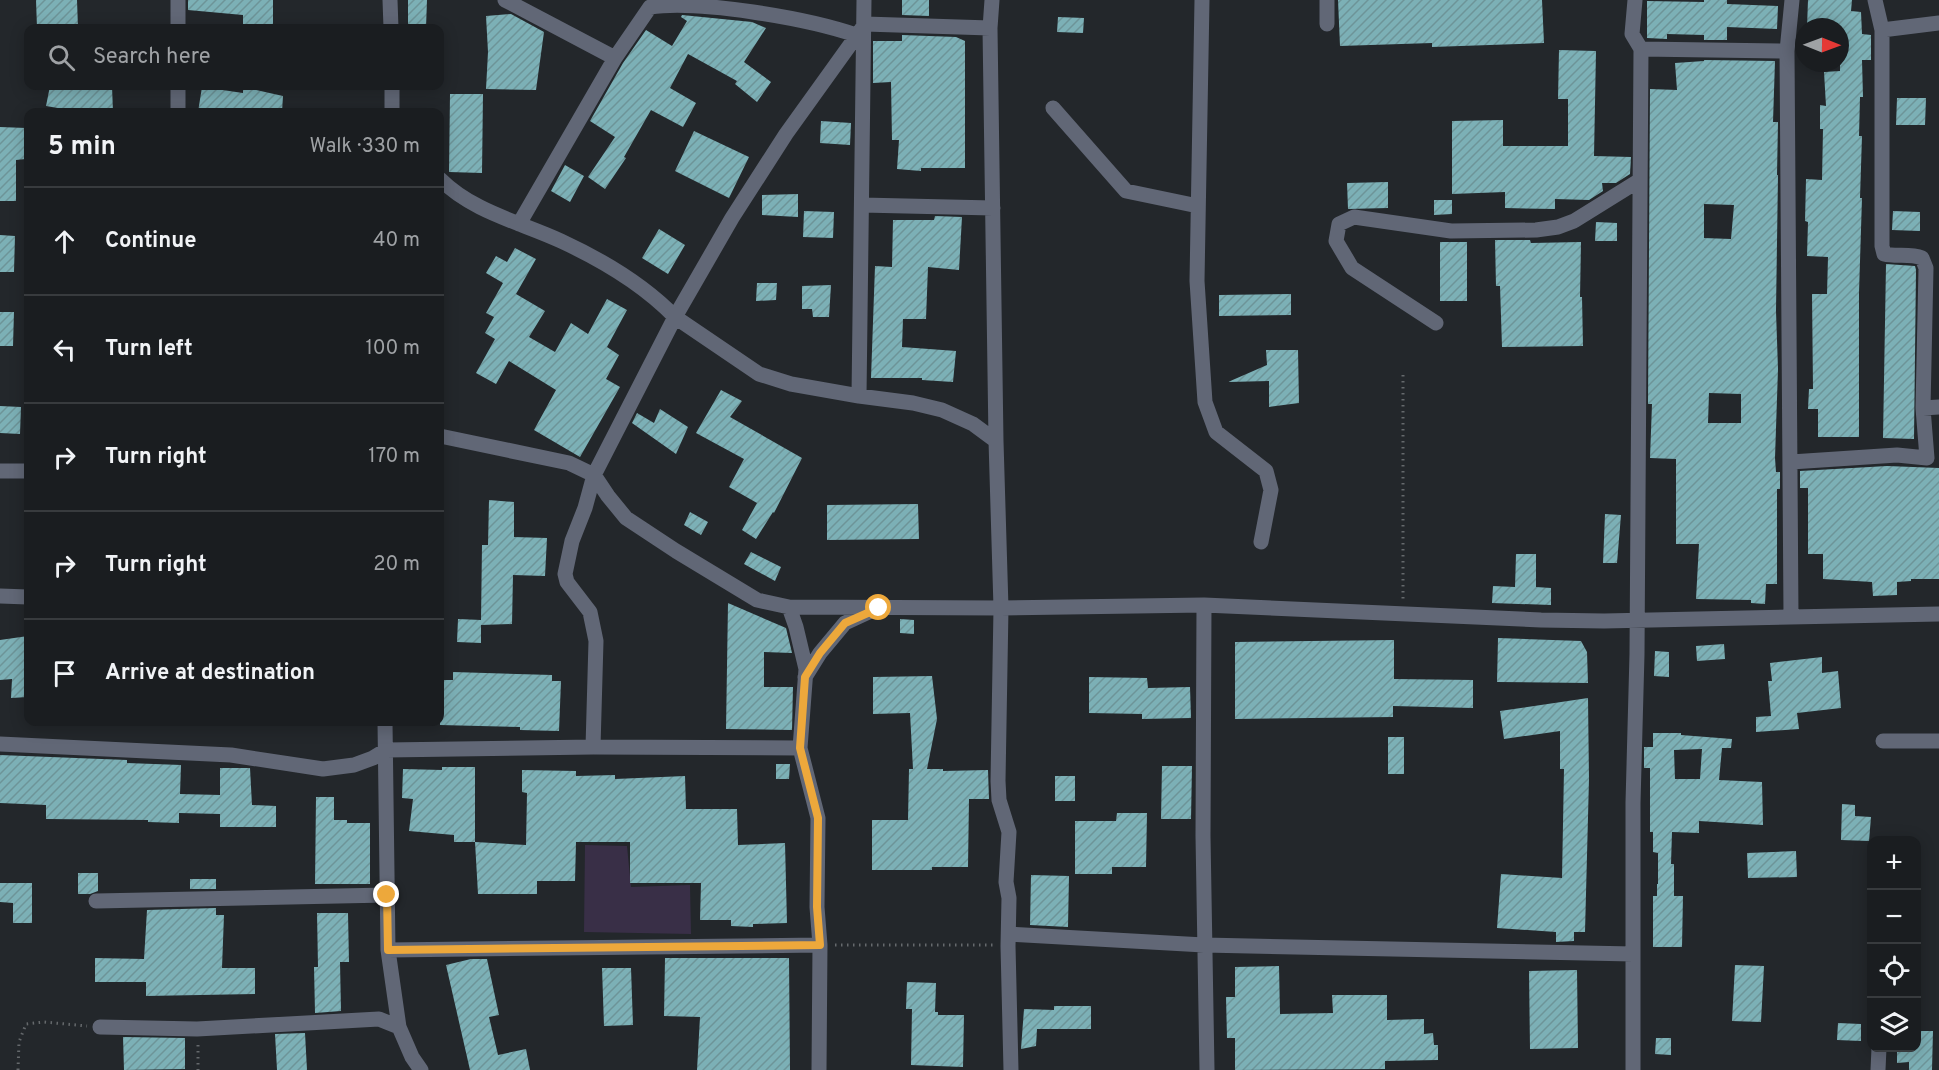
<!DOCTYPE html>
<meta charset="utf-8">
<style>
:root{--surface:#1a1d20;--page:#272a2d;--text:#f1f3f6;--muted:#9fa2a5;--line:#383b3e}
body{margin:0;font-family:Overpass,sans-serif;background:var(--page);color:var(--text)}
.controls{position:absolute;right:18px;bottom:18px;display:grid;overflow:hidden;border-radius:12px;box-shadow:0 3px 15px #0003}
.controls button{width:54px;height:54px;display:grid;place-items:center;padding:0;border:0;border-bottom:2px solid var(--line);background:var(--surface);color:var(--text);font:30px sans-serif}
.compass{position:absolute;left:1795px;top:18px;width:54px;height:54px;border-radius:50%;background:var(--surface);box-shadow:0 3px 15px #0003;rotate:91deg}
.stop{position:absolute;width:18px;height:18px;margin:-14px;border:4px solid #eda83b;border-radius:50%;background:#fff}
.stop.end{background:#eda83b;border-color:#fff;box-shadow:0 2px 6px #0008}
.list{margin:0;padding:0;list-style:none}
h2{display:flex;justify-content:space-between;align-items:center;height:78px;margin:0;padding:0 24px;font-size:26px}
h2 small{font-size:20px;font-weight:400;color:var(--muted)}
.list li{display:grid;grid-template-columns:39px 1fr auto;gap:18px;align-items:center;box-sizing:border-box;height:108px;padding:0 24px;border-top:2px solid var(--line)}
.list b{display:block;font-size:22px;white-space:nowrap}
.list em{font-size:20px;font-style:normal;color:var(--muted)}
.icon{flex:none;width:33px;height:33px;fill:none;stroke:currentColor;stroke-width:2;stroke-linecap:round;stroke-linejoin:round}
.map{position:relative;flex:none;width:1939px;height:1070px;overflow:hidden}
.search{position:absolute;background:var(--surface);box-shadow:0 3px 15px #0003;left:24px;top:24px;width:420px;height:66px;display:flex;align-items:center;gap:15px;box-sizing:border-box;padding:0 21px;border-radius:12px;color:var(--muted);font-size:22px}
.panel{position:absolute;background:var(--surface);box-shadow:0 3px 15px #0003;left:24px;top:108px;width:420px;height:618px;border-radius:12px}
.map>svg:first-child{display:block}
</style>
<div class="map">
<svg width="1939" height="1070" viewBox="0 0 1939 1070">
<defs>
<pattern id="building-hatch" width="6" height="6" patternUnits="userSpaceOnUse" patternTransform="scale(1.5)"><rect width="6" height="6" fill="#7cb0b6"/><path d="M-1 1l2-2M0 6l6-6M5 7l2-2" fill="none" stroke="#6d9498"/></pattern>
</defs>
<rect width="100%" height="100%" fill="#23272b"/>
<!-- grass -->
<path fill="#392f47" d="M585 845 627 846 631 887 690 885 691 934 584 932Z"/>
<!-- building -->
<path fill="url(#building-hatch)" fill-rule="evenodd" d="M36 0H77L78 28H37Z
M188 0H273V28H243V15L188 10Z
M408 0H427L426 28H408Z
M902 0H929V16L902 15Z
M1338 0H1542L1544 43 1432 47V43L1340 46Z
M1704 0H1727V4L1778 6 1777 29 1727 27V40H1704V35L1667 34V39L1647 38V1L1704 2Z
M1808 0H1852L1851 11 1861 12 1862 34 1871 35V60H1862L1863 97H1860L1859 136H1862L1860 198H1862L1859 293V437H1818V409H1808L1809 389H1813L1812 294H1827L1828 257 1807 256 1808 222 1805 221 1806 179 1822 180 1823 129H1820V105L1826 106 1824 72 1840 71V27H1807Z
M511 14 544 32 536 90 486 89 488 52 486 16Z
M682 15 752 22 766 28 744 62 771 82 757 102 735 84 737 81 688 54 670 88 696 103 683 127 651 110 624 157 626 158 605 189 588 177 615 137 590 121 623 63 646 30 672 46 687 21 681 17Z
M1058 17 1084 18 1083 33 1057 32Z
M902 35 956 37 965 41V168H921V171L897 169 899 140H892L891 82 873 83V41H902Z
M1559 50 1596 51 1594 156 1631 157 1630 174 1616 183H1602L1603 191 1589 200 1555 199V209L1505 208V192L1452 194V121L1503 120V146H1568V99H1558Z
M1704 60 1775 61 1773 122H1778L1777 175H1778L1776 311 1778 369 1775 458 1776 472H1780V489H1777V584H1766L1765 604 1751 603V600L1696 599 1699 544H1676V459L1650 458 1652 404H1648L1650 89 1677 90 1675 63 1704 61ZM1704 204 1734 205 1731 239 1704 238ZM1709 393 1741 394V423H1708Z
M50 86H75V88L112 86 113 112H81L46 106Z
M202 87 243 93V87L283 96 282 112H198Z
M450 94H483L482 173 449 172Z
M1897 98H1926L1925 125H1896Z
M821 121 851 123 850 145 820 143Z
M0 127 26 128V159L16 160V201H0Z
M694 131 749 157 729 198 675 171Z
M565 165 584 176 570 202 551 191Z
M1388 182V208L1348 209 1347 183Z
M798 194V217L762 215V195Z
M1434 200H1452V214L1434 215Z
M804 211 834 212 833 238 803 237Z
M1893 211 1920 212V231L1892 230Z
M935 216 962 217 959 270 928 267 926 319H903L902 347 956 351 953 382 922 380V378H871L875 266 892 267 893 220H934Z
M1596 222 1617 223V241H1595Z
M659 229 685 245 668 274 642 258Z
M0 235 15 236 14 272H0Z
M1495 240H1530L1531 243 1581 242 1580 297H1582L1583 346 1502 347 1500 286H1496Z
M1440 242H1467V301H1440Z
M515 248 536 259 516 294 545 311 529 337 555 352 571 323 588 334 607 299 627 310 607 347 619 355 606 379 620 387 580 457 534 430 556 390 509 361 496 384 476 373 495 339 485 333 494 317 486 313 503 283 486 273 496 256 507 262Z
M1886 264 1915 266 1916 270 1914 439 1883 438Z
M757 283H777L776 300 756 301Z
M831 285 829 317H813L812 309H802V286Z
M1291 294V315L1219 316V295Z
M0 312H14L13 346H0Z
M1266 350H1298L1299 403 1269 407V381L1228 382 1267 365Z
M721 390 742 401 730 417 802 458 774 513 773 512 756 539 742 530 757 503 729 487 744 459 696 433Z
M0 406 21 407 20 434 0 433Z
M660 409 688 427 676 454 632 423 637 413 654 423Z
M1887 466 1939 468V579H1911V581L1897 582V595L1873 596 1872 582 1823 579V554H1808V488H1800V471Z
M489 500 514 502V537L547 538 545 576 513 575 512 624 481 625V643L457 642 458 619 481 620 482 545H488Z
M918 504 919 539 827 540V505Z
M690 512 708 522 701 535 684 525Z
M1605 514 1621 515 1617 563H1603Z
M751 552 781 567 775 581 744 564Z
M1516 554H1536V587L1551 588V605L1492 603 1493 586 1515 587Z
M728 603 786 628 792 653 764 652V687H793L792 730 726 729Z
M900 619 914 620V634L900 633Z
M28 636V697L11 698 12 679 0 680V640Z
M1498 638 1581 641 1587 652 1588 683 1497 682Z
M1394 640V679L1473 680V708L1393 706V717L1235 719V642Z
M1724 644 1725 659 1697 661 1696 646Z
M1655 651 1669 652V677L1654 676Z
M1822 657V673L1838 671 1841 708 1797 713 1799 729 1756 732V717L1771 716 1768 681H1772L1770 663Z
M453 672 552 675V681H561L559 731 520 730V727L440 725V680H453Z
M932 676 937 719 927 769H943V771L988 770 989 799H969L968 867H932V870H872V820H908L909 769H913L910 713 873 714V677Z
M1089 677 1147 678 1148 688 1190 687 1191 718 1142 719V714L1089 713Z
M1588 698 1589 779 1585 932H1574V941L1556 942V932L1497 928 1501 874 1562 878 1564 769H1560V731L1504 739 1500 711Z
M1653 733H1681V735L1732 739 1731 748H1722L1719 780 1762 782 1763 825 1699 821V833L1672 832 1671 864H1674V896H1683L1682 947H1653V896H1657V884H1658V853L1653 852V832H1650V768H1644V747H1653ZM1702 749 1700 779H1675L1674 750Z
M1388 737H1404V774H1388Z
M0 755 127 760V763L181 765 180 794 220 795V768H250L252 805 276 806V827H220V814L179 813V823L148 822V820L46 819V805L0 803Z
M776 764H790L789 779H776Z
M1162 766H1192L1191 819H1161Z
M442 767H475V842H454V835L409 831 413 799 402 798 403 769 442 770Z
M522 770 576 771V776L615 775V779L685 776 686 809H737L738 845 785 843 787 923 753 924V927L731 926V920H700L701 883H630V842H576L575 881H537V894H478L475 842 526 845 527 793 522 792Z
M1055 776H1075V801H1055Z
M316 797H334V820H347V823H370V884H315Z
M1842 804 1855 805V816L1871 817 1869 841 1841 840Z
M1117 813H1147L1146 867H1112V874H1075V821H1116Z
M1796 851 1797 877 1748 878 1747 853Z
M78 873H98V891L90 894H78Z
M1031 875 1069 876 1068 927 1030 925Z
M190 879H216V889H190Z
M0 883H32V923H13V903L0 902Z
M216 908V915H224L222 968H255V994L146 996V982H95V958L144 959 147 910Z
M317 913H348L349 962H340L341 1011 315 1013 314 967H318Z
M665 958H789L790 1070H697L700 1017 664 1016Z
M471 959H487L499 1015 489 1017 498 1055 526 1049 530 1070H470L446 965Z
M1735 965 1764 966 1761 1022 1732 1021Z
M1279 966 1280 1014 1333 1013 1332 995H1387V1020L1424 1019V1034L1433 1033 1434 1045H1438V1060L1385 1061V1069L1235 1070V1038H1227L1226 997H1235V967Z
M602 968H631L633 1025 604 1026Z
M1577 970 1578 1048 1530 1049 1529 971Z
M907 982 936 983 935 1012H938V1015H964L963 1067 911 1065 912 1009H906Z
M1054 1006H1091V1029H1037L1036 1046 1021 1049 1024 1009 1054 1010Z
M1838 1023 1861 1024V1041L1837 1040Z
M1917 1031H1933L1932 1070H1909V1062L1897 1063V1047H1917Z
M305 1033 307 1070H277L275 1034Z
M123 1037 185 1038V1069L124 1070Z
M1656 1038H1671V1055L1655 1054Z"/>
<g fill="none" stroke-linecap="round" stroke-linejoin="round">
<!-- path -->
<path stroke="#65696c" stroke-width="3" stroke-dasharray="1.5 4.5" stroke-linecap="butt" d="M1403 375V600
M835 945H994
M198 1045V1070
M18 1070 19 1042 26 1024 44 1022 87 1026"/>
<!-- minor -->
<path stroke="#616776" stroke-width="15" d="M390 0 391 28
M505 0 615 58
M992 0 990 28 996 441 1001 608 998 781 999 800 1009 832 1006 882 1009 898 1008 946 1011 1070
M1202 0 1197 281 1205 402 1216 432 1266 471 1271 490 1261 542
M1327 24V0
M178 28V0
M1882 30 1939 23
M1641 49 1787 51
M392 86V112
M1053 108 1126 191 1198 206
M178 112V86
M440 179C473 212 520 222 561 241 602 260 644 285 675 317L759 374 791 384 859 396 913 403 942 410 973 424 996 441
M862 205 993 208
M519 224 615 58 650 7C700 0 806 18 856 35
M1436 323 1352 268 1336 241 1339 224 1354 217 1451 231 1536 230 1558 227 1574 221 1640 180
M859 396 864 0
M1923 408 1939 407
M440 436 569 463 594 475 608 496 626 518 676 551 757 600 789 607 1001 608 1204 605 1541 620 1604 621 1939 614
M1791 462 1897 455 1927 458 1923 408 1926 268 1922 258C1910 253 1896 257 1884 254L1882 246V30L1875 0
M0 471H28
M0 596 28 597
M1204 605 1203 836 1207 1070
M789 607 796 627 806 669 800 748 818 818 817 907 820 945 819 1070
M1791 616 1787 51 1792 0
M805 677 820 653 845 623 873 610
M385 722 388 950 399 1027 412 1057 421 1070
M1883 741H1939
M0 744 231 755 323 769 354 765 373 758 386 750 593 747 800 748
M593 747 596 641 590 612 567 582 565 574 572 541 585 508 594 475 675 317 732 218 786 134 865 24 990 28
M96 901 387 895
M1009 934 1204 945 1633 954
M388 950 820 945
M100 1027 197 1029 379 1019 399 1027
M1633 1070V803L1637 654 1641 49 1632 34 1635 0
M1878 1070 1879 1048"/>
</g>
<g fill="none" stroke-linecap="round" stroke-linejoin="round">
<!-- route -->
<path stroke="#eda83b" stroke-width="8" d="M387 895 388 950 820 945 817 907 818 818 800 748 805 677 820 653 845 623 879 608"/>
</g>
</svg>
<div class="controls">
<button>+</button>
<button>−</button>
<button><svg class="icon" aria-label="locate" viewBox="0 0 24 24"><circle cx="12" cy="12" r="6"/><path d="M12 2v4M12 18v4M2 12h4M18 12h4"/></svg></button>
<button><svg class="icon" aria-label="layers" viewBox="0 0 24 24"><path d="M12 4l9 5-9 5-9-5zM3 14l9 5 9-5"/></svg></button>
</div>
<svg class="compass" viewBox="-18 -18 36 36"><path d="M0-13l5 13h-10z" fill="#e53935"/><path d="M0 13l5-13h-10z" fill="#9fa2a5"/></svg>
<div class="stop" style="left:879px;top:608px"></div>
<div class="stop end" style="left:387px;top:895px"></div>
<div class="search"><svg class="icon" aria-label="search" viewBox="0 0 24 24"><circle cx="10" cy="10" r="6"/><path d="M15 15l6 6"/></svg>Search here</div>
<section class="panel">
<h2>5 min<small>Walk · 330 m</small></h2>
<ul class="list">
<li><svg class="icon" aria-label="ahead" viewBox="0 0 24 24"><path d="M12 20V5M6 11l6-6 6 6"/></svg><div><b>Continue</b></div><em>40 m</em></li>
<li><svg class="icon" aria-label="left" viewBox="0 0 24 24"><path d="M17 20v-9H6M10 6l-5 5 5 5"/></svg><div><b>Turn left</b></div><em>100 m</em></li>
<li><svg class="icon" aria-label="right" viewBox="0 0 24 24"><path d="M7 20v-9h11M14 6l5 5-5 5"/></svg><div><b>Turn right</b></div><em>170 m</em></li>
<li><svg class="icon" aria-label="right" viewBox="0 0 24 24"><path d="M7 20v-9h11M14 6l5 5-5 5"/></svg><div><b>Turn right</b></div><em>20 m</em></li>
<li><svg class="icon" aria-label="arrive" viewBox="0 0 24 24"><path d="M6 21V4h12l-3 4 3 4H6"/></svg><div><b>Arrive at destination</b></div></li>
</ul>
</section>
</div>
